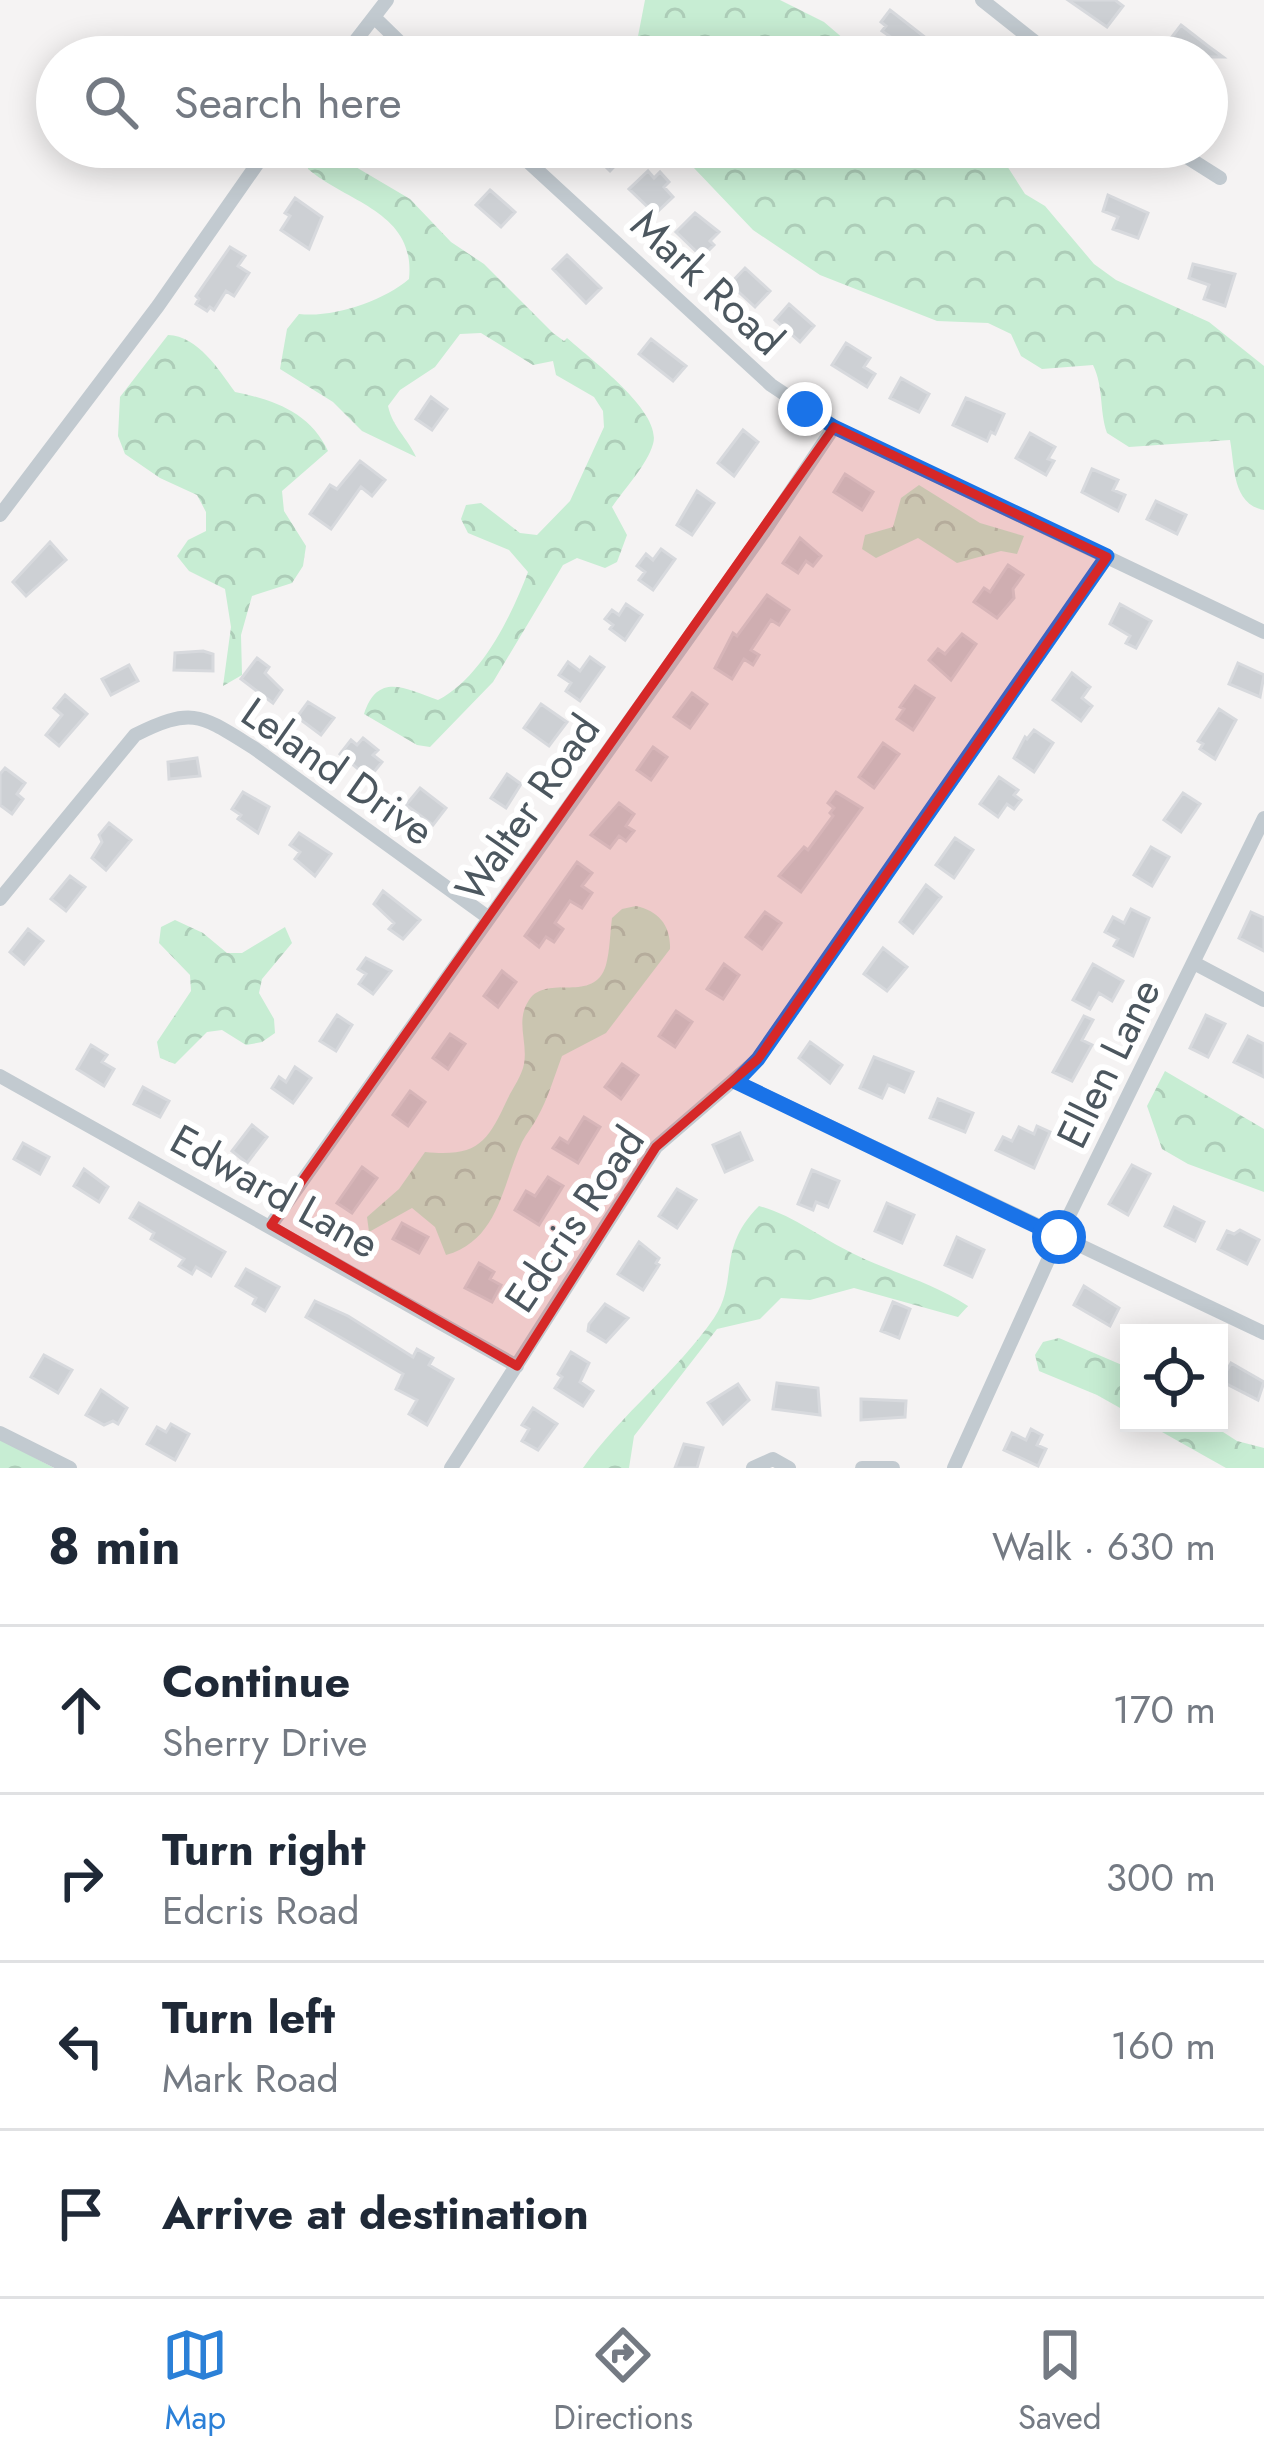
<!DOCTYPE html>
<meta charset="utf-8">
<style>
:root{--surface:#fff;--page:#f2f2f3;--text:#1f2937;--muted:#747a83;--line:#e0e1e3;--accent:#2b80d7}
body{margin:0;font-family:Jost,sans-serif;background:var(--page);color:var(--text)}
.controls{position:absolute;right:36px;bottom:36px;display:grid;overflow:hidden;border-radius:0px;box-shadow:0 6px 30px #0003}
.controls button{width:108px;height:108px;display:grid;place-items:center;padding:0;border:0;border-bottom:3px solid var(--line);background:var(--surface);color:var(--text);font:60px sans-serif}
.stop{position:absolute;width:36px;height:36px;margin:-27px;border:9px solid #1a73e8;border-radius:50%;background:#fff}
.stop.end{background:#1a73e8;border-color:#fff;box-shadow:0 3px 12px #0008}
.list{margin:0;padding:0;list-style:none}
h2{display:flex;justify-content:space-between;align-items:center;height:156px;margin:0;padding:0 48px;font-size:51px}
h2 small{font-size:39px;font-weight:400;color:var(--muted)}
.list li{display:grid;grid-template-columns:78px 1fr auto;gap:36px;align-items:center;box-sizing:border-box;height:168px;padding:0 48px;border-top:3px solid var(--line)}
.list b{display:block;font-size:45px;white-space:nowrap}
.list p{margin:0;font-size:39px;white-space:nowrap;color:var(--muted)}
.list em{font-size:39px;font-style:normal;color:var(--muted)}
.icon{flex:none;width:66px;height:66px;fill:none;stroke:currentColor;stroke-width:2;stroke-linecap:round;stroke-linejoin:round}
.map{position:relative;flex:none;width:1264px;height:1468px;overflow:hidden}
.search{position:absolute;background:var(--surface);box-shadow:0 6px 30px #0003;left:36px;right:36px;top:36px;height:132px;display:flex;align-items:center;gap:30px;box-sizing:border-box;padding:0 42px;border-radius:66px;color:var(--muted);font-size:45px}
.sheet{height:828px;background:var(--surface)}
nav{display:flex;justify-content:space-around;align-items:center;box-sizing:border-box;height:168px;border-top:3px solid var(--line);background:var(--surface);font-size:33px;color:var(--muted)}
nav a{display:grid;justify-items:center;gap:6px}
nav .on{color:var(--accent)}
.map>svg:first-child{display:block}
</style>
<div class="map">
<svg width="1264" height="1468" viewBox="0 0 1264 1468">
<defs>
<pattern id="forest-crowns" width="20" height="18" patternUnits="userSpaceOnUse" patternTransform="scale(3)"><rect width="20" height="18" fill="#c7edd3"/><path d="M2 6a3 3 0 1 1 6 0M12 15a3 3 0 1 1 6 0" fill="none" stroke="#adcdb8"/></pattern>
</defs>
<rect width="100%" height="100%" fill="#f5f3f3"/>
<!-- forest -->
<path fill="url(#forest-crowns)" d="M645 0H780L824 22 865 57H634Z
M674 147H988L1000 155 1025 194 1045 206 1094 264 1116 280 1209 322 1264 366V510C1232 504 1235 467 1230 440L1129 447 1107 433C1099 409 1104 388 1093 365L1042 369 1021 356 1011 334 988 323 937 321 820 275 753 230Z
M307 149 327 150 410 199 451 242 484 264 553 333 564 341 567 338C589 358 663 412 653 444 647 465 625 488 612 507L627 535 617 562 605 568 577 558 563 565 493 682 430 747 417 745 364 714C378 671 406 689 438 700 481 678 511 617 528 572L509 550 468 533 461 519 466 505 481 503 520 533 537 535 570 501 604 427 603 411 594 397 556 375 553 361 533 365 481 333 460 334 435 367 400 390 388 406C393 428 407 437 416 457L362 431 333 402 280 369 287 329 299 314C334 318 383 301 409 279 416 212 348 203 308 169Z
M168 335C198 336 219 370 235 392 275 400 310 413 328 451L282 491 284 511 306 546 303 566 292 583 252 596 241 635 242 675 223 686 231 627 225 589 189 571 177 556 188 540 206 531V512L197 495 160 478 125 454 118 436 120 397Z
M919 485 980 523 1024 536 1017 554 1001 551 957 563 918 538 876 558 862 549 865 535 893 527 901 498Z
M636 906C659 911 671 926 670 949L606 1033 562 1056C554 1077 548 1099 537 1118 533 1126 526 1134 522 1142 502 1185 499 1240 446 1255L435 1227 412 1208 369 1232 367 1217 399 1189 425 1152C478 1157 487 1143 508 1098 513 1088 522 1075 524 1064 528 1041 515 1021 529 1000 547 973 594 1005 606 965 610 950 610 933 612 918L622 909Z
M175 920 203 933 227 953H242L285 927 292 943 262 979 259 993 274 1019 275 1033 262 1042 246 1045 222 1030 207 1032 175 1064 160 1058 157 1042 191 991 190 975 159 943 161 927Z
M1165 1071 1264 1129V1192L1188 1164 1162 1149 1147 1106Z
M759 1206C793 1215 822 1239 854 1254 892 1273 932 1282 968 1306L958 1317 854 1288 810 1300 781 1298 760 1319 717 1329 634 1436 629 1468H583C622 1413 676 1373 714 1318 739 1281 716 1249 759 1206Z
M1059 1338 1129 1368V1413L1097 1395 1039 1371 1035 1355 1043 1342Z
M1146 1423H1209L1237 1441 1264 1448V1468H1226Z
M0 1439 54 1468H0Z"/>
<!-- building -->
<path fill="#cdd0d4" stroke="#d7d9dd" stroke-width="3" d="M1068 0H1115L1123 6 1107 27Z
M890 10 926 38 915 54 882 31 886 26 881 22Z
M1181 25 1208 46 1223 57H1188L1168 42Z
M585 147H633L610 171Z
M648 171 654 178 660 172 669 182 664 187 673 197 655 214 629 189Z
M490 190 515 212 501 227 476 205Z
M1108 195 1148 213 1138 238 1113 229 1118 217 1103 211Z
M295 198 322 217 309 249 281 230 290 216 285 213Z
M695 213 719 232 710 241 714 245 702 257 676 232Z
M230 247 245 256 238 266 249 273 234 296 226 291 214 310 210 307 207 311 196 304 199 299 196 296Z
M567 255 601 288 586 303 553 269Z
M1193 264 1235 274 1225 306 1204 299 1209 285 1189 278Z
M745 268 770 291 755 307 730 284Z
M789 304 814 326 800 342 775 320Z
M651 339 686 366 673 381 639 354Z
M846 343 870 358 864 367 875 374 867 387 832 365Z
M901 378 929 394 919 412 890 398Z
M431 397 447 409 432 430 416 419Z
M966 398 1004 414 995 434 991 432 987 441 953 425Z
M743 430 758 442 734 476 718 463Z
M1030 433 1055 447 1048 459 1054 461 1046 475 1016 458Z
M360 461 385 480 372 496 361 487 331 529 310 514 330 485 337 489Z
M1092 469 1118 480 1113 490 1125 495 1118 511 1082 492Z
M845 474 873 492 862 510 834 492Z
M697 491 714 503 692 535 677 525Z
M1156 501 1186 515 1177 534 1147 519Z
M800 538 821 556 813 566 806 561 798 573 783 563Z
M50 542 66 560 26 596 13 582Z
M661 549 675 559 653 590 639 580 645 572 637 566 646 554 653 560Z
M1008 565 1023 575 1013 589 1014 598 997 618 974 602 984 588 990 592Z
M767 595 789 610 779 625 771 620 751 650 759 655 753 665 744 659 732 679 715 668 733 633 737 636Z
M626 604 642 615 625 640 610 629 613 625 605 619 612 610 619 615Z
M1120 604 1151 621 1136 648 1126 643 1130 636 1110 624Z
M962 634 976 644 951 680 929 660 938 649 945 654Z
M203 651 213 654V671L174 670 175 653Z
M590 657 604 667 580 701 566 691 571 683 559 675 568 662 580 671Z
M257 658 269 667 265 673 282 690 273 703 241 679Z
M1238 663 1264 675 1260 697 1229 684Z
M129 665 138 681 111 695 102 679Z
M1072 673 1090 687 1082 698 1092 706 1081 721 1053 700Z
M915 686 934 698 913 730 897 719 904 709 900 707Z
M692 693 707 704 690 728 674 717Z
M65 695 87 714 59 746 46 735 62 715 54 708Z
M308 702 334 718 321 735 297 717Z
M541 704 567 722 549 746 524 728Z
M1219 709 1236 720 1215 759 1200 749 1203 744 1198 741Z
M1034 730 1053 743 1034 772 1014 758 1025 737 1027 739Z
M363 738 378 750 373 755 382 762 369 778 340 754 351 740 357 745Z
M883 743 899 754 874 788 859 777Z
M653 747 667 757 651 780 637 770Z
M197 758 200 776 169 779 168 762Z
M5 768 25 783 17 794 23 799 12 814 0 805V774Z
M507 774 521 784 506 808 491 798Z
M999 777 1018 790 1014 795 1021 800 1014 809 1007 804 998 817 980 804Z
M420 788 446 808 433 825 406 805Z
M243 792 269 807 258 833 238 819 241 815 232 809Z
M836 792 862 808 801 892 779 876 804 847 808 850 833 816 830 813 834 808 828 803Z
M1183 793 1200 804 1181 832 1164 820Z
M619 803 634 814 626 826 634 831 626 841 619 836 610 848 591 835Z
M109 823 131 840 106 870 92 858 102 842 99 835Z
M299 833 331 854 315 876 295 859 300 852 290 845Z
M955 838 973 850 954 878 936 865Z
M1151 847 1169 857 1152 886 1134 875Z
M577 862 592 873 582 886 592 893 582 908 570 901 555 923 563 929 554 942 546 937 539 947 525 936Z
M70 876 85 887 66 911 51 899Z
M926 885 941 897 913 933 900 922Z
M383 891 420 920 403 939 389 929 394 923 374 904Z
M1131 909 1149 918 1133 956 1114 946 1118 939 1105 932 1113 917 1124 923Z
M765 912 781 923 762 949 746 937Z
M1251 912 1264 918V951L1239 938Z
M28 929 43 941 24 964 10 952Z
M883 948 907 967 887 991 864 974Z
M366 958 391 971 373 994 359 984 366 974 358 969Z
M724 964 739 975 723 999 707 989Z
M1093 964 1123 981 1112 1001 1099 993 1090 1009 1073 1000Z
M502 971 516 982 498 1007 484 996Z
M676 1011 692 1022 675 1047 659 1036Z
M337 1015 352 1025 336 1051 320 1041Z
M1206 1015 1225 1024 1208 1057 1190 1048Z
M1084 1016 1093 1020 1082 1040 1092 1045 1072 1081 1053 1072Z
M450 1034 465 1044 448 1069 433 1058Z
M1248 1036 1264 1044V1077L1234 1062Z
M810 1042 842 1065 830 1083 799 1058Z
M91 1045 107 1055 102 1062 114 1069 104 1086 77 1069Z
M874 1057 913 1072 904 1092 888 1085 882 1098 860 1088Z
M622 1064 638 1075 621 1099 605 1087Z
M295 1067 311 1078 293 1103 272 1088 279 1077 286 1082Z
M143 1087 169 1101 160 1117 134 1104Z
M410 1091 425 1102 408 1126 393 1115Z
M938 1099 973 1113 965 1132 930 1118Z
M584 1117 600 1127 578 1163 553 1148 560 1138 568 1143Z
M252 1125 267 1137 247 1163 232 1151Z
M1037 1126 1050 1132 1034 1168 996 1150 1003 1137 1012 1141 1019 1127 1034 1134Z
M740 1133 752 1160 725 1172 713 1145Z
M23 1143 49 1157 40 1174 14 1159Z
M1132 1165 1150 1174 1128 1215 1109 1204Z
M362 1167 377 1178 352 1213 337 1203Z
M84 1169 108 1187 99 1202 74 1186Z
M812 1170 839 1181 828 1207 816 1202 813 1210 798 1204Z
M548 1177 563 1186 539 1225 515 1210 526 1191 535 1196Z
M677 1189 696 1200 677 1228 659 1216Z
M139 1203 225 1252 211 1276 196 1267 192 1274 179 1266 184 1259 151 1239 154 1233 130 1218Z
M887 1203 914 1215 902 1243 875 1231Z
M1174 1207 1204 1222 1195 1241 1165 1226Z
M402 1223 428 1237 419 1253 393 1239Z
M1240 1230 1259 1240 1247 1264 1218 1249 1227 1231 1234 1234Z
M957 1237 984 1250 972 1277 945 1265Z
M639 1242 659 1258 656 1263 659 1265 643 1290 618 1274Z
M479 1263 494 1272 490 1279 501 1285 492 1302 465 1288Z
M246 1269 279 1287 265 1311 253 1304 256 1298 236 1286Z
M1084 1286 1119 1308 1110 1326 1074 1305Z
M315 1301 348 1316 413 1357 417 1349 433 1358 429 1365 453 1379 427 1425 409 1414 417 1400 396 1389 403 1374 306 1317Z
M893 1302 910 1309 899 1338 881 1331Z
M605 1304 628 1318 606 1342 588 1331 589 1324Z
M571 1352 589 1363 580 1382 593 1391 583 1406 555 1388 562 1377 558 1374Z
M44 1355 72 1370 58 1393 31 1377Z
M1231 1363 1264 1382 1258 1400 1221 1381Z
M777 1383 818 1388 820 1415 773 1409Z
M738 1384 749 1400 723 1424 708 1403Z
M101 1390 127 1408 118 1424 113 1421 104 1425 86 1415Z
M861 1399 906 1401 905 1417 861 1420Z
M533 1408 557 1424 538 1450 522 1441 529 1429 522 1425Z
M171 1424 189 1434 175 1460 147 1444 157 1427 166 1432Z
M1031 1429 1042 1435 1037 1445 1046 1449 1038 1466 1004 1450 1012 1433 1026 1440Z
M684 1444 703 1448 697 1468H675Z"/>
<g fill="none" stroke-linecap="round" stroke-linejoin="round">
<!-- minor -->
<path stroke="#c2cad0" stroke-width="14" d="M982 0 1054 57
M375 18 415 57
M343 57 387 0
M512 147 771 385 834 427 1264 632
M1171 147 1220 178
M0 515 158 306 269 147
M0 899 135 735C193 706 201 715 254 748L489 918
M1194 963 1264 1000
M0 1076 517 1366
M736 1082 1264 1333
M271 1225 763 533 834 427
M0 1433 70 1468
M451 1468 656 1147 758 1059 1107 557
M753 1468 773 1459 789 1468
M862 1468H893
M954 1468 1059 1236 1264 818"/>
</g>
<g fill="none" stroke-linecap="round" stroke-linejoin="round">
<!-- route -->
<path stroke="#1a73e8" stroke-width="15" d="M805 409 834 427 1107 556 758 1059 736 1082 1059 1237"/>
</g>
<!-- marked area -->
<path fill="#d62828" fill-opacity="0.2" stroke="#d62828" stroke-width="9" stroke-linejoin="round" d="M834 427 1107 557 758 1059 656 1147 517 1366 271 1225Z"/>
<g text-anchor="middle" stroke-width="12" stroke-linejoin="round" paint-order="stroke">
<!-- street labels -->
<g font-size="42" fill="#4c575f" stroke="#fff">
<text transform="translate(708 282) rotate(43)" y="15">Mark Road</text>
<text transform="translate(338 771) rotate(35)" y="15">Leland Drive</text>
<text transform="translate(527 808) rotate(-55)" y="15">Walter Road</text>
<text transform="translate(1108 1063) rotate(-64)" y="15">Ellen Lane</text>
<text transform="translate(275 1191) rotate(29)" y="15">Edward Lane</text>
<text transform="translate(574 1219) rotate(-56)" y="15">Edcris Road</text>
</g>
</g>
</svg>
<div class="controls">
<button><svg class="icon" aria-label="locate" viewBox="0 0 24 24"><circle cx="12" cy="12" r="6"/><path d="M12 2v4M12 18v4M2 12h4M18 12h4"/></svg></button>
</div>
<div class="stop" style="left:1059px;top:1237px"></div>
<div class="stop end" style="left:805px;top:409px"></div>
<div class="search"><svg class="icon" aria-label="search" viewBox="0 0 24 24"><circle cx="10" cy="10" r="6"/><path d="M15 15l6 6"/></svg>Search here</div>
</div>
<section class="sheet">
<h2>8 min<small>Walk · 630 m</small></h2>
<ul class="list">
<li><svg class="icon" aria-label="ahead" viewBox="0 0 24 24"><path d="M12 20V5M6 11l6-6 6 6"/></svg><div><b>Continue</b><p>Sherry Drive</p></div><em>170 m</em></li>
<li><svg class="icon" aria-label="right" viewBox="0 0 24 24"><path d="M7 20v-9h11M14 6l5 5-5 5"/></svg><div><b>Turn right</b><p>Edcris Road</p></div><em>300 m</em></li>
<li><svg class="icon" aria-label="left" viewBox="0 0 24 24"><path d="M17 20v-9H6M10 6l-5 5 5 5"/></svg><div><b>Turn left</b><p>Mark Road</p></div><em>160 m</em></li>
<li><svg class="icon" aria-label="arrive" viewBox="0 0 24 24"><path d="M6 21V4h12l-3 4 3 4H6"/></svg><div><b>Arrive at destination</b></div></li>
</ul>
</section>
<nav>
<a class="on"><svg class="icon" aria-label="map" viewBox="0 0 24 24"><path d="M3 6l6-2 6 2 6-2v14l-6 2-6-2-6 2zM9 4v14M15 6v14"/></svg>Map</a>
<a><svg class="icon" aria-label="directions" viewBox="0 0 24 24"><path d="M12 3l9 9-9 9-9-9zM9 14v-3h6M13 9l2 2-2 2"/></svg>Directions</a>
<a><svg class="icon" aria-label="saved" viewBox="0 0 24 24"><path d="M7 4h10v16l-5-4-5 4z"/></svg>Saved</a>
</nav>
